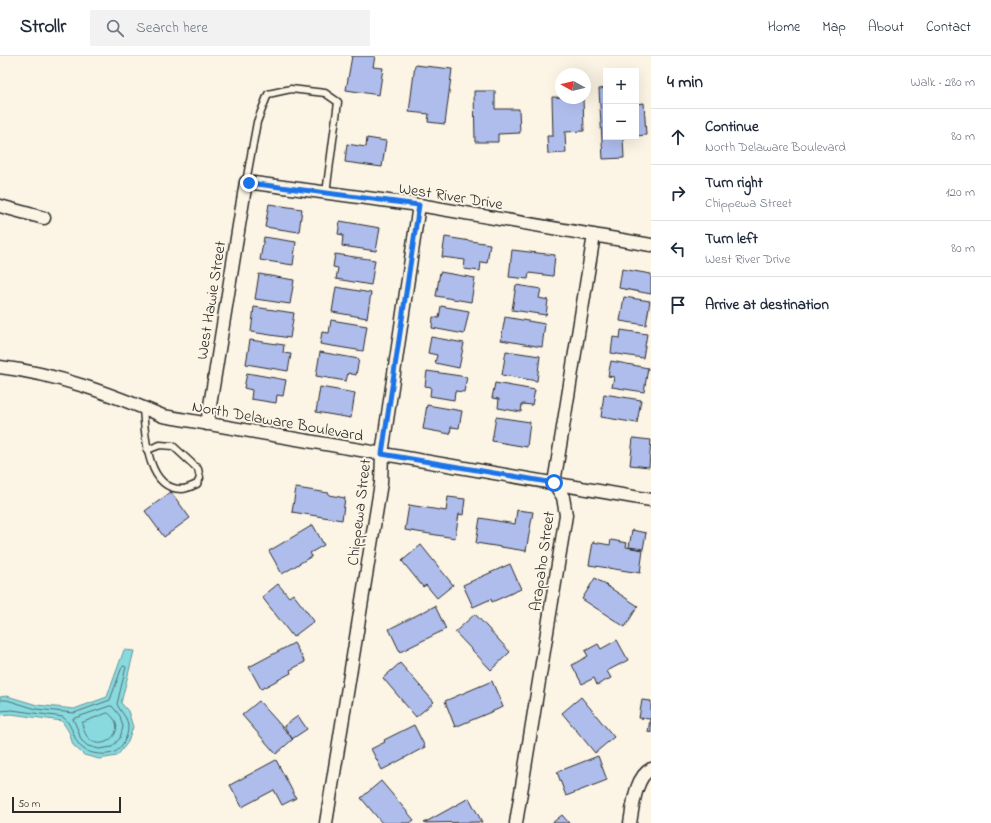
<!DOCTYPE html>
<meta charset="utf-8">
<style>
:root{--surface:#fff;--page:#f2f2f3;--text:#1f2937;--muted:#747a83;--line:#e0e1e3}
body{margin:0;font-family:"Indie Flower",sans-serif;background:var(--page);color:var(--text)}
.controls{position:absolute;right:12px;top:12px;display:grid;overflow:hidden;border-radius:0px;box-shadow:0 4px 16px #0002}
.controls button{width:36px;height:36px;display:grid;place-items:center;padding:0;border:0;border-bottom:1px solid var(--line);background:var(--surface);color:var(--text);font:20px sans-serif}
.compass{position:absolute;left:555px;top:12px;width:36px;height:36px;border-radius:50%;background:var(--surface);box-shadow:0 4px 16px #0002;rotate:278deg}
.scale{position:absolute;left:12px;bottom:10px;width:109px;box-sizing:border-box;padding-left:4px;border:2px solid #2b2b2b;border-top:0;font-size:11px;line-height:14px;white-space:nowrap;color:#2b2b2b;-webkit-text-stroke:3px #fcf5e5;paint-order:stroke}
.stop{position:absolute;width:12px;height:12px;margin:-9px;border:3px solid #1a73e8;border-radius:50%;background:#fff}
.stop.end{background:#1a73e8;border-color:#fff;box-shadow:0 1px 4px #0008}
.list{margin:0;padding:0;list-style:none}
h2{display:flex;justify-content:space-between;align-items:center;height:52px;margin:0;padding:0 16px;font-size:17px}
h2 small{font-size:13px;font-weight:400;color:var(--muted)}
.list li{display:grid;grid-template-columns:26px 1fr auto;gap:12px;align-items:center;box-sizing:border-box;height:56px;padding:0 16px;border-top:1px solid var(--line)}
.list b{display:block;font-size:15px;white-space:nowrap}
.list p{margin:0;font-size:13px;white-space:nowrap;color:var(--muted)}
.list em{font-size:13px;font-style:normal;color:var(--muted)}
.icon{flex:none;width:22px;height:22px;fill:none;stroke:currentColor;stroke-width:2;stroke-linecap:round;stroke-linejoin:round}
.map{position:relative;flex:none;width:651px;height:767px;overflow:hidden}
header{display:flex;align-items:center;gap:24px;box-sizing:border-box;height:56px;padding:0 20px;background:var(--surface);border-bottom:1px solid var(--line)}
header strong{font-size:19px}
nav{display:flex;gap:22px;margin-inline-start:auto;font-size:14px}
.search{width:280px;height:36px;background:var(--page);display:flex;align-items:center;gap:10px;box-sizing:border-box;padding:0 14px;border-radius:0px;color:var(--muted);font-size:15px}
main{display:flex}
aside{flex:1;background:var(--surface)}
.map>svg:first-child{display:block}
</style>
<header>
<strong>Strollr</strong>
<div class="search"><svg class="icon" aria-label="search" viewBox="0 0 24 24"><circle cx="10" cy="10" r="6"/><path d="M15 15l6 6"/></svg>Search here</div>
<nav><a>Home</a><a>Map</a><a>About</a><a>Contact</a></nav>
</header>
<main>
<div class="map">
<svg width="651" height="767" viewBox="0 0 651 767">
<rect width="100%" height="100%" fill="#fcf5e5"/>
<filter id="ink" filterUnits="userSpaceOnUse"><feTurbulence type="fractalNoise" baseFrequency=".025" numOctaves="2"/><feDisplacementMap in="SourceGraphic" scale="8" xChannelSelector="R" yChannelSelector="G"/><feConvolveMatrix kernelMatrix="1 2 1 2 8 2 1 2 1" color-interpolation-filters="sRGB"/></filter>
<g filter="url(#ink)">
<!-- water -->
<path fill="#88dadf" stroke="#639497" d="M124 594 134 595 121 647 128 655 133 671 128 686 117 700 99 703 84 699 73 689 69 676 62 665 11 658 0 659V641L7 640 37 649 74 653 107 641Z"/>
<g fill="none" stroke-linecap="round" stroke-linejoin="round">
<!-- shore -->
<path stroke="#507173" stroke-width="1" d="M0 644H7L36 653 74 657 110 644 122 611 124 610 126 611 117 648C120 656 129 662 128 672 128 680 122 692 115 696 107 700 91 698 85 694 72 686 75 671 63 661L12 654 0 655
M110 650H112L120 660 123 671 120 682 112 691 99 693 88 690 81 684 78 674 73 663Z
M108 657C136 676 89 709 82 667Z"/>
</g>
<!-- building -->
<path fill="#afbded" stroke="#2b2b2b" d="M352 0H375L373 11 383 12 379 39 346 34Z
M415 9 452 13 445 68 428 66 429 58 409 56Z
M606 32V81H623L624 102 603 103 599 33Z
M474 35H495V53H519L520 77 498 78V86H475Z
M552 41 583 42 584 75 565 76 566 97 548 98 547 80H553Z
M644 47 646 79 636 80V48Z
M367 82 386 85 382 111 345 106 347 88 366 91Z
M269 148 302 153 299 176 265 171Z
M340 165 380 172 376 195 342 190 343 179 338 178Z
M264 181 296 186 293 209 260 204Z
M445 181 490 188 487 207 481 206 480 215 464 213 465 204 442 201Z
M512 194 555 199 553 220 529 217 528 223 509 221Z
M335 198 375 204 371 229 336 223 338 212 333 211Z
M622 213 651 218V238L619 232Z
M440 216 475 222 471 246 436 240Z
M259 218 294 224 290 248 255 243Z
M516 229 541 233 539 242 548 244 546 259 512 254Z
M336 231 371 237 367 262 332 256Z
M624 241 650 245 646 269 620 265Z
M441 250 469 255 464 278 432 272 433 261 439 262Z
M254 251 294 257 290 282 251 276Z
M505 261 545 268 542 291 501 284Z
M331 264 367 270 363 295 320 288 322 276 329 277Z
M621 274 647 278 643 302 611 297 613 281 620 282Z
M431 281 464 287 459 312 435 307 437 299 428 297Z
M250 284 284 289 283 297 291 298 288 315 246 308Z
M506 295 540 300 537 325 502 319Z
M320 296 359 303 356 319 348 317 346 325 316 320Z
M611 305 648 312 644 336 612 331 614 321 608 320Z
M427 315 467 321 464 336 455 335 454 344 430 340 431 331 425 330Z
M247 317 286 324 283 340 277 339 276 347 251 343 252 334 244 332Z
M495 327 535 334 532 349 522 348 521 356 498 352 499 343 492 342Z
M320 331 355 337 351 362 316 356Z
M604 338 641 344 637 367 601 361Z
M427 349 462 355 459 372 451 371 450 378 423 373Z
M496 361 530 366 527 391 492 385Z
M633 382 651 384 649 411 630 409Z
M296 432 329 437V439L345 442 342 464 292 456Z
M171 436 190 462 164 481 145 455Z
M448 441 465 443 463 459 459 458 455 482 405 474 409 449 446 455Z
M517 454 533 456 526 495 476 487 480 462 515 468Z
M313 469 324 489 310 497 312 500 282 518 269 495Z
M632 474 646 477 643 493 629 491Z
M611 484 627 487 626 491 643 494 640 517 589 509 593 486 610 489Z
M421 489 453 529 437 542 426 529 423 531 402 505Z
M510 508 521 533 492 546 491 543 473 551 463 529Z
M595 522 638 550 625 571 582 543Z
M278 528 289 541 293 538 314 565 293 581 262 541Z
M435 550 446 573 400 596 389 573Z
M475 558 510 596 491 614 455 576Z
M617 584 628 604 607 615 611 622 597 629 594 622 582 628 572 609 588 600 585 595 598 588 601 593Z
M294 587 305 606 290 614 291 617 261 633 249 611Z
M400 607 434 646 416 661 383 622Z
M492 625 503 651 455 671 445 645Z
M581 641 614 681 595 697 562 657Z
M642 644 651 645V677L648 676 650 663 639 662Z
M259 645 293 683 276 698 242 659Z
M298 660 307 673 292 683 284 670Z
M414 669 425 691 382 714 371 693 385 686 384 684Z
M598 700 607 724 566 740 557 716Z
M276 704 296 742 282 749 274 734 242 751 230 729Z
M381 725 414 764 410 767H382L361 742Z
M469 742 482 766 424 767Z
M562 759 569 767H552Z"/>
<g fill="none" stroke-linecap="round" stroke-linejoin="round">
<!-- service casing -->
<g stroke="#2b2b2b" stroke-width="9">
<path id="service" d="M246 126 257 66 268 38 291 33 325 37 338 46 326 137
M143 352C145 377 146 434 182 433 187 433 192 430 197 428L200 422 198 413 173 390 160 389 147 394"/>
</g>
<!-- minor casing -->
<g stroke="#2b2b2b" stroke-width="15">
<path id="minor" d="M0 150 44 162
M0 311C57 318 111 338 163 360L651 444
M207 368 246 126 419 149 651 189
M326 767 381 427 382 398 419 149
M516 767 566 459 563 441 554 427 594 179
M630 767C633 751 635 721 651 713"/>
</g>
<!-- service -->
<use href="#service" stroke="#fcf5e5" stroke-width="6"/>
<!-- minor -->
<use href="#minor" stroke="#fcf5e5" stroke-width="12"/>
</g>
</g>
<g fill="none" stroke-linecap="round" stroke-linejoin="round" filter="url(#ink)">
<!-- route -->
<path stroke="#1a73e8" stroke-width="5" d="M249 127 419 149 382 398 554 427"/>
</g>
<g text-anchor="middle" stroke-width="4" stroke-linejoin="round" paint-order="stroke">
<!-- street labels -->
<g font-size="16" fill="#2b2b2b" stroke="#fcf5e5">
<text transform="translate(451 139) rotate(9)" y="6">West River Drive</text>
<text transform="translate(210 244) rotate(-81)" y="6">West Hawie Street</text>
<text transform="translate(278 364) rotate(10)" y="6">North Delaware Boulevard</text>
<text transform="translate(358 456) rotate(-83)" y="6">Chippewa Street</text>
<text transform="translate(541 505) rotate(-82)" y="6">Arapaho Street</text>
</g>
</g>
</svg>
<div class="controls">
<button>+</button>
<button>−</button>
</div>
<svg class="compass" viewBox="-18 -18 36 36"><path d="M0-13l5 13h-10z" fill="#e53935"/><path d="M0 13l5-13h-10z" fill="#747a83"/></svg>
<div class="scale">50 m</div>
<div class="stop" style="left:554px;top:427px"></div>
<div class="stop end" style="left:249px;top:127px"></div>
</div>
<aside>
<h2>4 min<small>Walk · 280 m</small></h2>
<ul class="list">
<li><svg class="icon" aria-label="ahead" viewBox="0 0 24 24"><path d="M12 20V5M6 11l6-6 6 6"/></svg><div><b>Continue</b><p>North Delaware Boulevard</p></div><em>80 m</em></li>
<li><svg class="icon" aria-label="right" viewBox="0 0 24 24"><path d="M7 20v-9h11M14 6l5 5-5 5"/></svg><div><b>Turn right</b><p>Chippewa Street</p></div><em>120 m</em></li>
<li><svg class="icon" aria-label="left" viewBox="0 0 24 24"><path d="M17 20v-9H6M10 6l-5 5 5 5"/></svg><div><b>Turn left</b><p>West River Drive</p></div><em>80 m</em></li>
<li><svg class="icon" aria-label="arrive" viewBox="0 0 24 24"><path d="M6 21V4h12l-3 4 3 4H6"/></svg><div><b>Arrive at destination</b></div></li>
</ul>
</aside>
</main>
